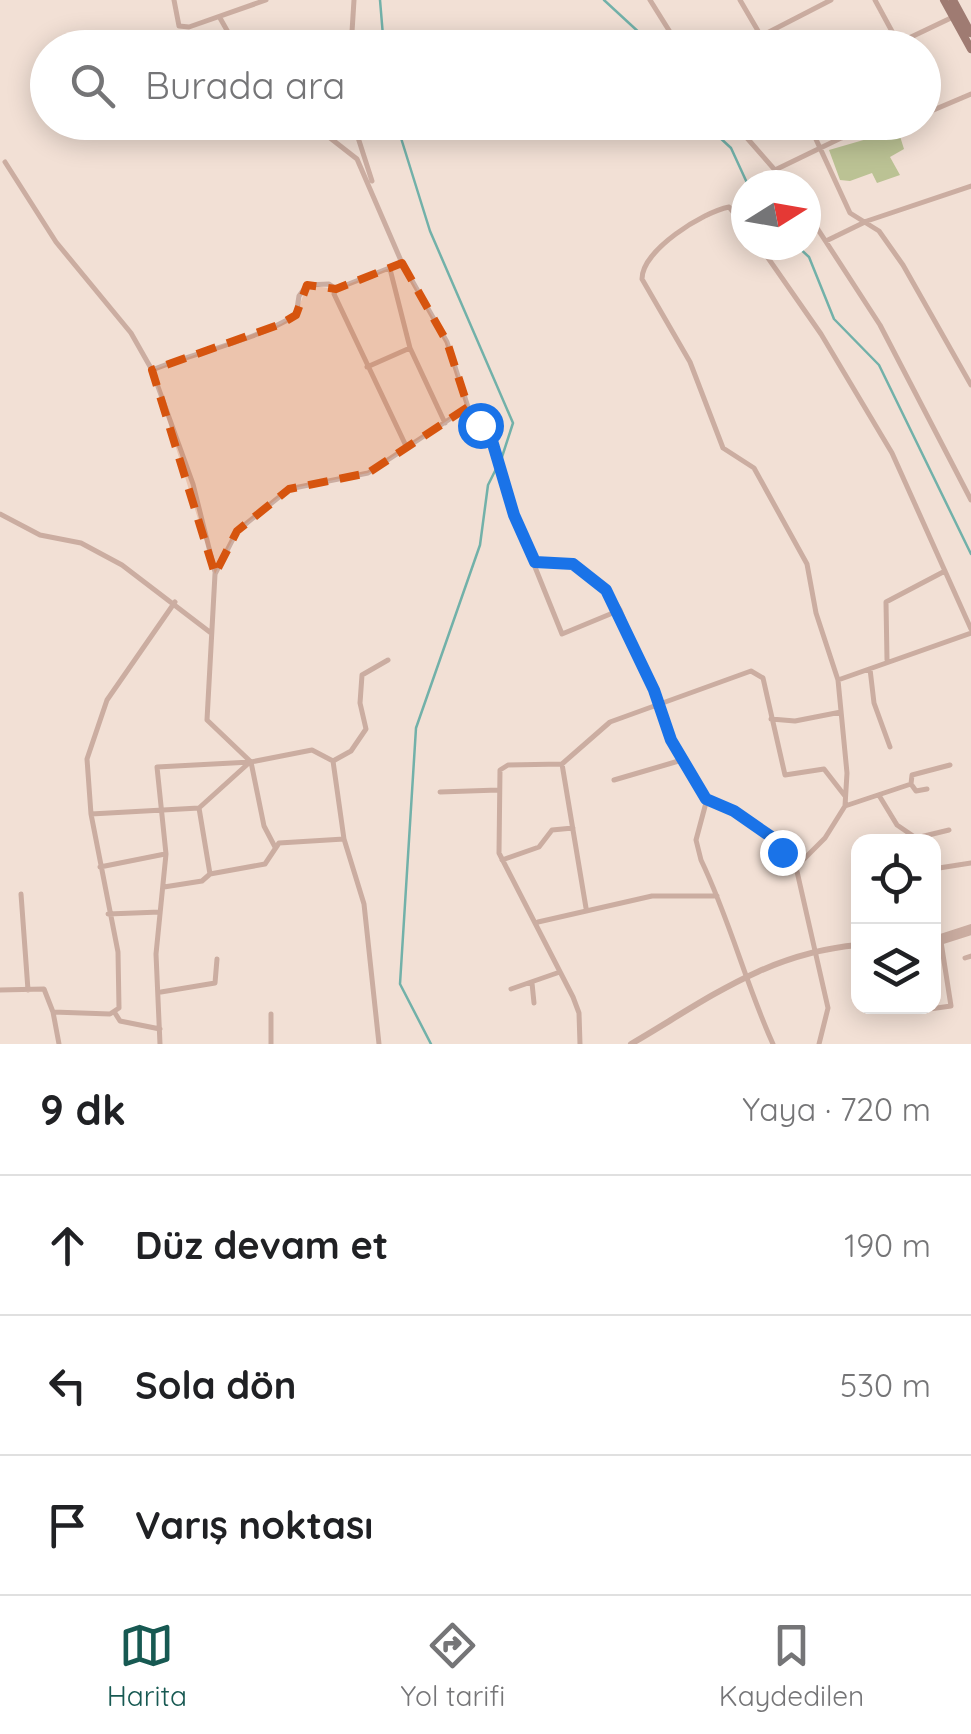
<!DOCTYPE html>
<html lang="tr">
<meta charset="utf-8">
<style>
:root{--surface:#fff;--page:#f2f2f2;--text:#202124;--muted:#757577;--line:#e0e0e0;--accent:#175952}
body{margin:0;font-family:Quicksand,sans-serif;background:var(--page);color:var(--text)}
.controls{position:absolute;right:30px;bottom:30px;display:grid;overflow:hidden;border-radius:20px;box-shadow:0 5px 25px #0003}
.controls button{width:90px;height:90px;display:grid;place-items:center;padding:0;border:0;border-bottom:2px solid var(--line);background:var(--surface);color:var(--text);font:50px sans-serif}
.compass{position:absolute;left:731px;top:170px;width:90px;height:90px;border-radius:50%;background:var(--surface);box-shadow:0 5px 25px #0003;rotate:79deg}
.stop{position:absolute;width:30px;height:30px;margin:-22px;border:8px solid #1a73e8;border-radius:50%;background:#fff}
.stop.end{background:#1a73e8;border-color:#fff;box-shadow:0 2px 10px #0008}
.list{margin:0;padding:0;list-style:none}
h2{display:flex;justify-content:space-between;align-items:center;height:130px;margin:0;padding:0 40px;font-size:42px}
h2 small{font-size:32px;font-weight:400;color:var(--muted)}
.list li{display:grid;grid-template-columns:65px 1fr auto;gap:30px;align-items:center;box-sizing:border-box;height:140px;padding:0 40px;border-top:2px solid var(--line)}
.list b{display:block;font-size:38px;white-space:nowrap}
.list em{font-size:32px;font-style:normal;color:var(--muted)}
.icon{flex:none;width:55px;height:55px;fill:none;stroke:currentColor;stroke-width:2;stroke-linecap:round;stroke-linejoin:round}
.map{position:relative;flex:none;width:971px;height:1044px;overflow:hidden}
.search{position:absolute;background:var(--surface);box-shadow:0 5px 25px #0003;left:30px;right:30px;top:30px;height:110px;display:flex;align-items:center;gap:25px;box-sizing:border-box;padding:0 35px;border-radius:55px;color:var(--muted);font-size:38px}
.sheet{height:550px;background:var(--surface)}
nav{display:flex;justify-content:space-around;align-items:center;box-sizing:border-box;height:140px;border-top:2px solid var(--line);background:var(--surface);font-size:28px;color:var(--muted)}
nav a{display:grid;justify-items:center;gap:5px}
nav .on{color:var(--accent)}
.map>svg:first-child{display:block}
</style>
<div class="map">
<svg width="971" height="1044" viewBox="0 0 971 1044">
<rect width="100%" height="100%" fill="#f2e0d5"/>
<!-- green -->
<path fill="#bbc294" d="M898 130 904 149 890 157 900 175 877 183 872 173 850 181 840 180 829 150Z"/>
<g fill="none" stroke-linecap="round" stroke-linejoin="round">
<!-- stream -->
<path stroke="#72b1a9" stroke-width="2.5" d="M380 0 384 48
M604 0 656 48
M396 122 430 231 513 423 501 460
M703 122 731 148 748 185
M796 245 809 257 834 319 879 365 971 554
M431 1044 400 984 416 728 480 545 488 485 497 467"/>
<!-- minor -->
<path stroke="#cbada1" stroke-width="5" d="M174 0 179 26 189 27 266 0
M650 0 680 48
M740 0 768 48
M875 0 901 48
M220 18 237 48
M761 36 831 0
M351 48 354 0
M888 48 953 17
M924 95 931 110
M924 114 971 94
M287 122 302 131 325 134 357 159 402 263 447 342 468 407 493 444 514 515 562 634 620 610
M353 122 372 181
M733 122 788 185
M808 122 850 213 879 231 903 265 971 385
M5 162 56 242 131 333 152 370 193 484 215 572
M777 169 841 138 894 122
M806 211 880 325 971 500
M746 228 729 207C703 212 642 250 642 279L690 362 723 448 754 468 807 564 816 613 838 680 847 773 845 806 825 838 796 867
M826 241 867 221 971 186
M759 245 821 334 892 453 971 629
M402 263 336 289 334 294 407 448
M390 269 410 348 445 423
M367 367 410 348
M152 370C201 350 250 343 296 315L299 296 307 285 329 284 336 289
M0 514 40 535 81 543 122 565 211 633
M535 562 573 564 606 589 620 610 671 740 707 799 734 811 770 836 796 867 828 1008 819 1044
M887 660 886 602 945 571
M870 669 874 703 890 747
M838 680 971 633
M771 719 795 721 841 712
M333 761 351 751 366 729 360 703 362 675 388 660
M562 764 586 908
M614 780 682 760
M911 784 916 791 927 789
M440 792 498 790
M880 797 897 825 916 838 949 830
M707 799 696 840 701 860C730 920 746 985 773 1044
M845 806 911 784 912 775 950 765
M199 808 210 874 265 864 279 843 344 839
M91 814 199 808 250 762
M275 847 264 826 251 762 207 720 215 574 237 531 289 489 368 473 468 407
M502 860 539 847 552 830 573 828
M100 867 165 854
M939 868 971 863
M164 887 202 881 210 874
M21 894 28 990
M108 914 160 912
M538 922 652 896H717
M965 958 971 956
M532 983 534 1003
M511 989 557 973
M0 990 44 989 53 1012
M161 992 215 983 217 959
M915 1006V1011L951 1006 941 942
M115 1013 120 1021 160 1029
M59 1044 53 1012 110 1014 119 1008 118 952 91 814 87 759 107 700 175 602
M160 1044 156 954 166 854 157 767 251 762 312 750 333 761 344 839 364 904 379 1044
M271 1044V1014
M580 1044 579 1013 573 997 499 853 500 770 508 765 562 764 610 722 751 671 763 678 785 775 824 769 845 796"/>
<!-- tertiary -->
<path stroke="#cbada1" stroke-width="6" d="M934 939 971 927
M934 944 971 932
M631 1044C708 999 767 953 858 945"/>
<!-- secondary -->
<path stroke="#9f7b72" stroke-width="8" d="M944 0 971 49
M953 0 971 33"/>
</g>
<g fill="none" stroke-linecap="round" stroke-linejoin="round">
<!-- route -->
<path stroke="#1a73e8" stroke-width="12" d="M480 425 493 444 514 515 535 562 573 564 606 590 654 690 671 740 706 799 734 811 770 836 782 852"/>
</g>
<!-- marked area -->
<path fill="#d6540e" fill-opacity="0.2" stroke="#d6540e" stroke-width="8" stroke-dasharray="20 12" stroke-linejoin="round" d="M402 263 447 342 468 407 368 473 289 489 237 531 215 574 152 370 281 324 296 315 307 285 336 289Z"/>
</svg>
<div class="controls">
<button><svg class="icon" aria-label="locate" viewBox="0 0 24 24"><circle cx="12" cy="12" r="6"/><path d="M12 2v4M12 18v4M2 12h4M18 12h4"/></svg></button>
<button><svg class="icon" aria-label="layers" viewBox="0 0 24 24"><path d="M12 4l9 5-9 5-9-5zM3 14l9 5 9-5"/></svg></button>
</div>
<svg class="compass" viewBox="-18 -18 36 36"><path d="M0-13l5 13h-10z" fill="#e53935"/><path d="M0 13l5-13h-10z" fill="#757577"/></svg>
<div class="stop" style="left:480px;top:425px"></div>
<div class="stop end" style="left:782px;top:852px"></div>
<div class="search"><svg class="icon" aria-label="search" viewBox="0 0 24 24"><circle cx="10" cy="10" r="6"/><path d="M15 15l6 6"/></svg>Burada ara</div>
</div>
<section class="sheet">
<h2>9 dk<small>Yaya · 720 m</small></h2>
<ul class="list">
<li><svg class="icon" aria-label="ahead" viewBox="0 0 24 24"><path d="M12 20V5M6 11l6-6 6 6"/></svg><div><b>Düz devam et</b></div><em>190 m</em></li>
<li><svg class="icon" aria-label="left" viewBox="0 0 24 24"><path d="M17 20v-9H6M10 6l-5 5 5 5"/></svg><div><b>Sola dön</b></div><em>530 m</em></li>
<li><svg class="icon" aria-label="arrive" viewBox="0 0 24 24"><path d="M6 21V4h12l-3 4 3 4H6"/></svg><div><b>Varış noktası</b></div></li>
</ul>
</section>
<nav>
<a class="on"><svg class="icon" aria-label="map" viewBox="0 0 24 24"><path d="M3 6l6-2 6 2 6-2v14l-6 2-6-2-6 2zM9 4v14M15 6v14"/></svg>Harita</a>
<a><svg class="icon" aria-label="directions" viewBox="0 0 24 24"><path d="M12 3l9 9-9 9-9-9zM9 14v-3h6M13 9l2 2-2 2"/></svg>Yol tarifi</a>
<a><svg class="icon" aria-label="saved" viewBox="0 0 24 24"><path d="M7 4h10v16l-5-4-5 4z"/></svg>Kaydedilen</a>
</nav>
